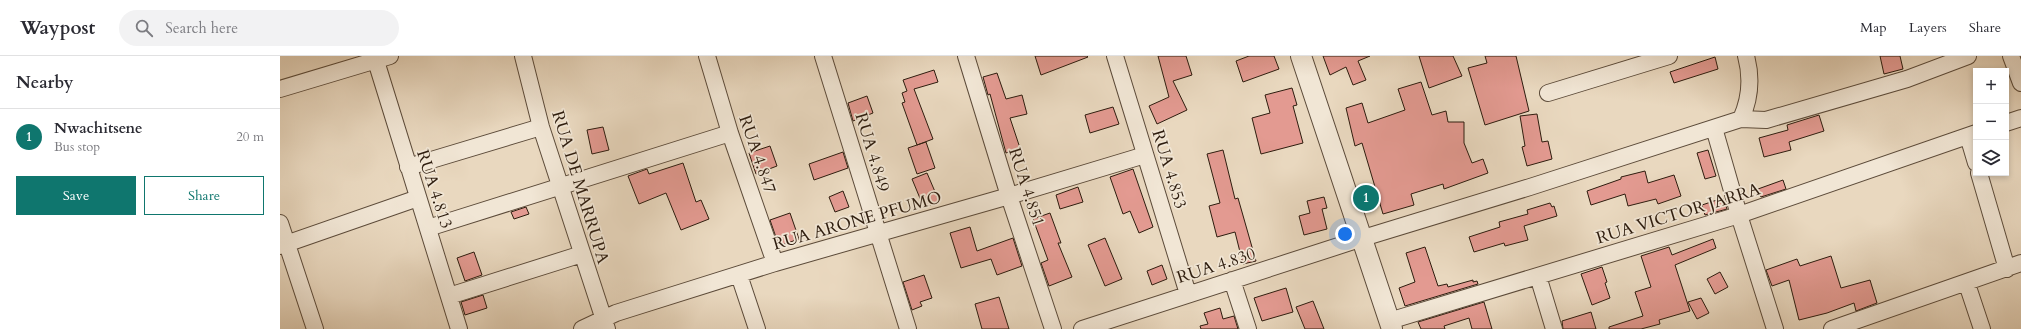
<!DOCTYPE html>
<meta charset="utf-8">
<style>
:root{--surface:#fff;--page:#f2f2f3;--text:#2b2b33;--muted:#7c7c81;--line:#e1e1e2;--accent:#0f766e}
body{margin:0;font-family:Cardo,serif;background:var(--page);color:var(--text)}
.controls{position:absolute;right:12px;top:12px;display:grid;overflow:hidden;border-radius:0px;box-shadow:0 2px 6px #0003}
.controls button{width:36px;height:36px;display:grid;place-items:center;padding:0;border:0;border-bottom:1px solid var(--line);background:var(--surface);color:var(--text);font:20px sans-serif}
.you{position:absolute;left:1065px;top:178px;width:14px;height:14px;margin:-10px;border:3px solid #fff;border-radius:50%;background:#1a73e8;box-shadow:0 0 0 6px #1a73e833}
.badge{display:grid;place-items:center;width:26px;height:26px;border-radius:50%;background:var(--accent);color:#fff;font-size:13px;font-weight:700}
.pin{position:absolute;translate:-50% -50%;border:2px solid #fff;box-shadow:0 1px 4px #0006}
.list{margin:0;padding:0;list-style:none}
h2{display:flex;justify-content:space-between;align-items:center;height:52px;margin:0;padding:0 16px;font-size:17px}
h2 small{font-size:13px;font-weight:400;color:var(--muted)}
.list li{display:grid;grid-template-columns:26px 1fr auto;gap:12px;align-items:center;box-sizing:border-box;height:56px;padding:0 16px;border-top:1px solid var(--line)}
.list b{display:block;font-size:15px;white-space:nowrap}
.list p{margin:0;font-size:13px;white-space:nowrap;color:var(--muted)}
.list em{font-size:13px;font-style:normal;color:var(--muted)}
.actions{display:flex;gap:8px;padding:12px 16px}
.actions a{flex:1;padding:9px 0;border:1px solid var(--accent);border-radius:0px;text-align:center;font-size:14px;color:var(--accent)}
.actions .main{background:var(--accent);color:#fff}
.icon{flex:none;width:22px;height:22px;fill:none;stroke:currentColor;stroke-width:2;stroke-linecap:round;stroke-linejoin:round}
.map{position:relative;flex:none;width:1741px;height:273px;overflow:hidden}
header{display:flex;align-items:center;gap:24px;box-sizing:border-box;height:56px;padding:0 20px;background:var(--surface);border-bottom:1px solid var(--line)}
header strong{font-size:19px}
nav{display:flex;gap:22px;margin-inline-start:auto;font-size:14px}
.search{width:280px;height:36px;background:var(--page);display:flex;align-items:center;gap:10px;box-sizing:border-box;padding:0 14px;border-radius:22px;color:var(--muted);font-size:15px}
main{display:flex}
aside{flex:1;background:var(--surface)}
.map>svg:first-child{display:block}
</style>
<header>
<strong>Waypost</strong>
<div class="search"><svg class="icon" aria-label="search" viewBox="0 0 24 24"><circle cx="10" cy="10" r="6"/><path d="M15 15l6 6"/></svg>Search here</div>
<nav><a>Map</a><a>Layers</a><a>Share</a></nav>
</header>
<main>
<aside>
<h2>Nearby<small></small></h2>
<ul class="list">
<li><span class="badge">1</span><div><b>Nwachitsene</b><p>Bus stop</p></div><em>20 m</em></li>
</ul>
<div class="actions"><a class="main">Save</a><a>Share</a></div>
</aside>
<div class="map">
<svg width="1741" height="273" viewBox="0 0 1741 273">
<rect width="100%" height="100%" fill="#e9d8bf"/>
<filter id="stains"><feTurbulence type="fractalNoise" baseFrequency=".005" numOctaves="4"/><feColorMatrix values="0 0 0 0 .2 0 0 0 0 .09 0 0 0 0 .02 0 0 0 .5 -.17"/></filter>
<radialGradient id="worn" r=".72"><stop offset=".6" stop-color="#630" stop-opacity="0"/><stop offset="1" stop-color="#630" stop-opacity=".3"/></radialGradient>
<!-- building -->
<path fill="#e39a91" stroke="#2d1c0e" d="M755 0H807L808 1 761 19Z
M878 0H906L912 19 893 25 907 54 877 68 869 50 889 41Z
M969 0H994L999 13 963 26 956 5Z
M1043 0H1090L1078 5 1086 24 1073 29 1066 11 1050 19Z
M1139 0H1173L1182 20 1149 32Z
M1205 0H1236L1249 55 1205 69 1188 12 1207 7Z
M1600 0H1620L1623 13 1604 18Z
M1435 1 1438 13 1394 27 1390 16Z
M654 14 658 26 634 33 653 83 637 89 622 47 625 46 622 37 627 35 623 24Z
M717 17 726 43 742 39 747 58 730 62 740 92 726 97 710 38 708 39 703 21Z
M1141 26 1152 59 1166 55 1168 66H1184V87L1192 107 1203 103 1208 117 1164 133 1163 128 1131 138 1134 149 1103 158 1082 87 1075 90 1066 52 1082 47 1088 67 1125 54 1118 33Z
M1012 32 1017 49 1013 50 1023 87 981 98 972 62 990 57 985 39Z
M587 40 593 57 573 65 568 47Z
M833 51 839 68 810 77 805 59Z
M1257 58 1262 86 1268 85 1272 103 1247 110 1242 91 1245 90 1240 60Z
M1539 59 1544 75 1509 86 1511 94 1484 101 1479 82 1508 74 1507 69Z
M323 71 329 94 312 98 307 74Z
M646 86 655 112 637 118 628 92Z
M490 90 497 110 476 118 469 97Z
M943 94 955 143 958 142 976 205 963 208 955 176 937 181 929 150 940 147 927 98Z
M1428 94 1436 120 1425 123 1417 97Z
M563 96 568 112 534 124 529 108Z
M403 107 416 146 421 144 429 163 401 174 386 137 359 148 348 120 367 113 369 118Z
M853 113 873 171 859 177 850 155 843 158 830 121Z
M1365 115 1368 127 1394 119 1401 140 1378 148 1376 143 1348 150 1345 138 1311 149 1307 135 1341 123V121Z
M647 117 659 145 644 152 632 123Z
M1503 124 1506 133 1481 141 1478 133Z
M798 131 803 146 780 153 776 139Z
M563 135 569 151 555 156 549 141Z
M1044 141 1047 152 1042 153 1047 173 1024 179 1019 160 1030 157 1027 145Z
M1443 142 1447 153 1425 159 1422 149Z
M1270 147 1272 151 1274 150 1277 160 1244 170 1248 184 1225 190 1224 187 1194 196 1189 181 1220 171 1219 166 1248 158 1247 154Z
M246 151 249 158 234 163 231 156Z
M510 157 519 183 499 190 490 164Z
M770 157 781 187H778L792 221 769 230 761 207 768 204 753 163Z
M690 171 697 195 733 182 742 210 717 219 711 203 681 212 670 177Z
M825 182 842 223 825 230 808 189Z
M1433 183 1436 192 1395 209 1410 255 1379 264 1380 268 1361 273H1329V271L1363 260 1355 236 1371 231 1361 200 1389 191 1392 199Z
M1145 191 1158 230 1167 228 1168 231 1193 224V226L1197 225 1198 228 1125 250 1119 232 1135 226 1126 197Z
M194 196 202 219 185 225 177 202Z
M1551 200 1561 232 1590 224 1597 247 1576 255 1574 247 1547 257 1519 264 1509 224 1492 230 1486 214 1517 203 1520 210Z
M882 209 887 223 872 229 867 215Z
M1322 211 1327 226 1325 227 1330 242 1312 249 1301 218Z
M1440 216 1448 231 1435 238 1427 223Z
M644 219 652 242 640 246 642 250 632 254 623 226Z
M1006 232 1013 256 982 265 974 242Z
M203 239 207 252 185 259 181 246Z
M719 241 729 273H702L695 248Z
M1421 242 1429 257 1417 263 1408 246Z
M1033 245 1044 273H1025L1016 251Z
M1204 246 1212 273H1192L1189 262 1164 270 1165 273H1141L1138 266Z
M940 252 943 263 954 260 958 273H921L920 270 928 268 924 257Z
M1311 256 1316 273H1283L1282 265Z"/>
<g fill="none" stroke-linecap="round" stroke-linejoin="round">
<!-- minor casing -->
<g stroke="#5c4b3a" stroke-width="18">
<path id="minor" d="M243 0 261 71 327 273
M427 0 450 77 495 207
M543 0 628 273
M686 0 729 140 773 273
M835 0 908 238
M1731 0 1741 27
M96 5 179 273
M0 33 110 0
M1268 37 1389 0
M1461 63C1470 43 1472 22 1466 0
M1726 67 1741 62
M1434 72 1459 159 1495 273
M1688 80 1696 107
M128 111 261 71
M1699 117 1727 213
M0 167 35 273
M148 172 450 77
M0 190 138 142
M459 219 477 273
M1258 220 1274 273
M952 224 968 273
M1687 228 1702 273
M169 240 302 198
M1109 265 1459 159 1696 77
M302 273 336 257 495 207 729 140 865 99
M802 273 1083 182 1250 131 1461 63 1486 64 1627 23 1688 0
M1552 273 1741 207"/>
</g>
<!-- tertiary casing -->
<g stroke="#5c4b3a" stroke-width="22">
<path id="tertiary" d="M1021 0 1112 273"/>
</g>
<!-- minor -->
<use href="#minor" stroke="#f1e6d5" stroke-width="16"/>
<!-- tertiary -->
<use href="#tertiary" stroke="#f1e6d5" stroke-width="20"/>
</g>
<g text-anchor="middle" stroke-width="3.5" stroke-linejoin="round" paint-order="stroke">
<!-- street labels -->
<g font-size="17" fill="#2d1c0e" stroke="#f1e6d5">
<text transform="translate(593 96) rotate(73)" y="6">RUA 4.849</text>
<text transform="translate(478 98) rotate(71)" y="6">RUA 4.847</text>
<text transform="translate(890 113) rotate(73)" y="6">RUA 4.853</text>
<text transform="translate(301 131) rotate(73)" y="6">RUA DE MARRUPA</text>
<text transform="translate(747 131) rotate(72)" y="6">RUA 4.851</text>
<text transform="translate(155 133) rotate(72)" y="6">RUA 4.813</text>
<text transform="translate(1398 157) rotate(-17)" y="6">RUA VICTOR JARRA</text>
<text transform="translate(577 164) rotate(-16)" y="6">RUA ARONE PFUMO</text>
<text transform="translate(936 209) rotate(-18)" y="6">RUA 4.830</text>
</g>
</g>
<rect width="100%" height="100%" filter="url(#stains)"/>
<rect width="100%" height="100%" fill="url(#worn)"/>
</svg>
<div class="controls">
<button>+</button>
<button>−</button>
<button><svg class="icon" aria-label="layers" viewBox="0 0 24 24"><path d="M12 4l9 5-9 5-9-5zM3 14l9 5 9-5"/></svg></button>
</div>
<div class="you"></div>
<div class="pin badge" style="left:1086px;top:142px">1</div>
</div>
</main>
